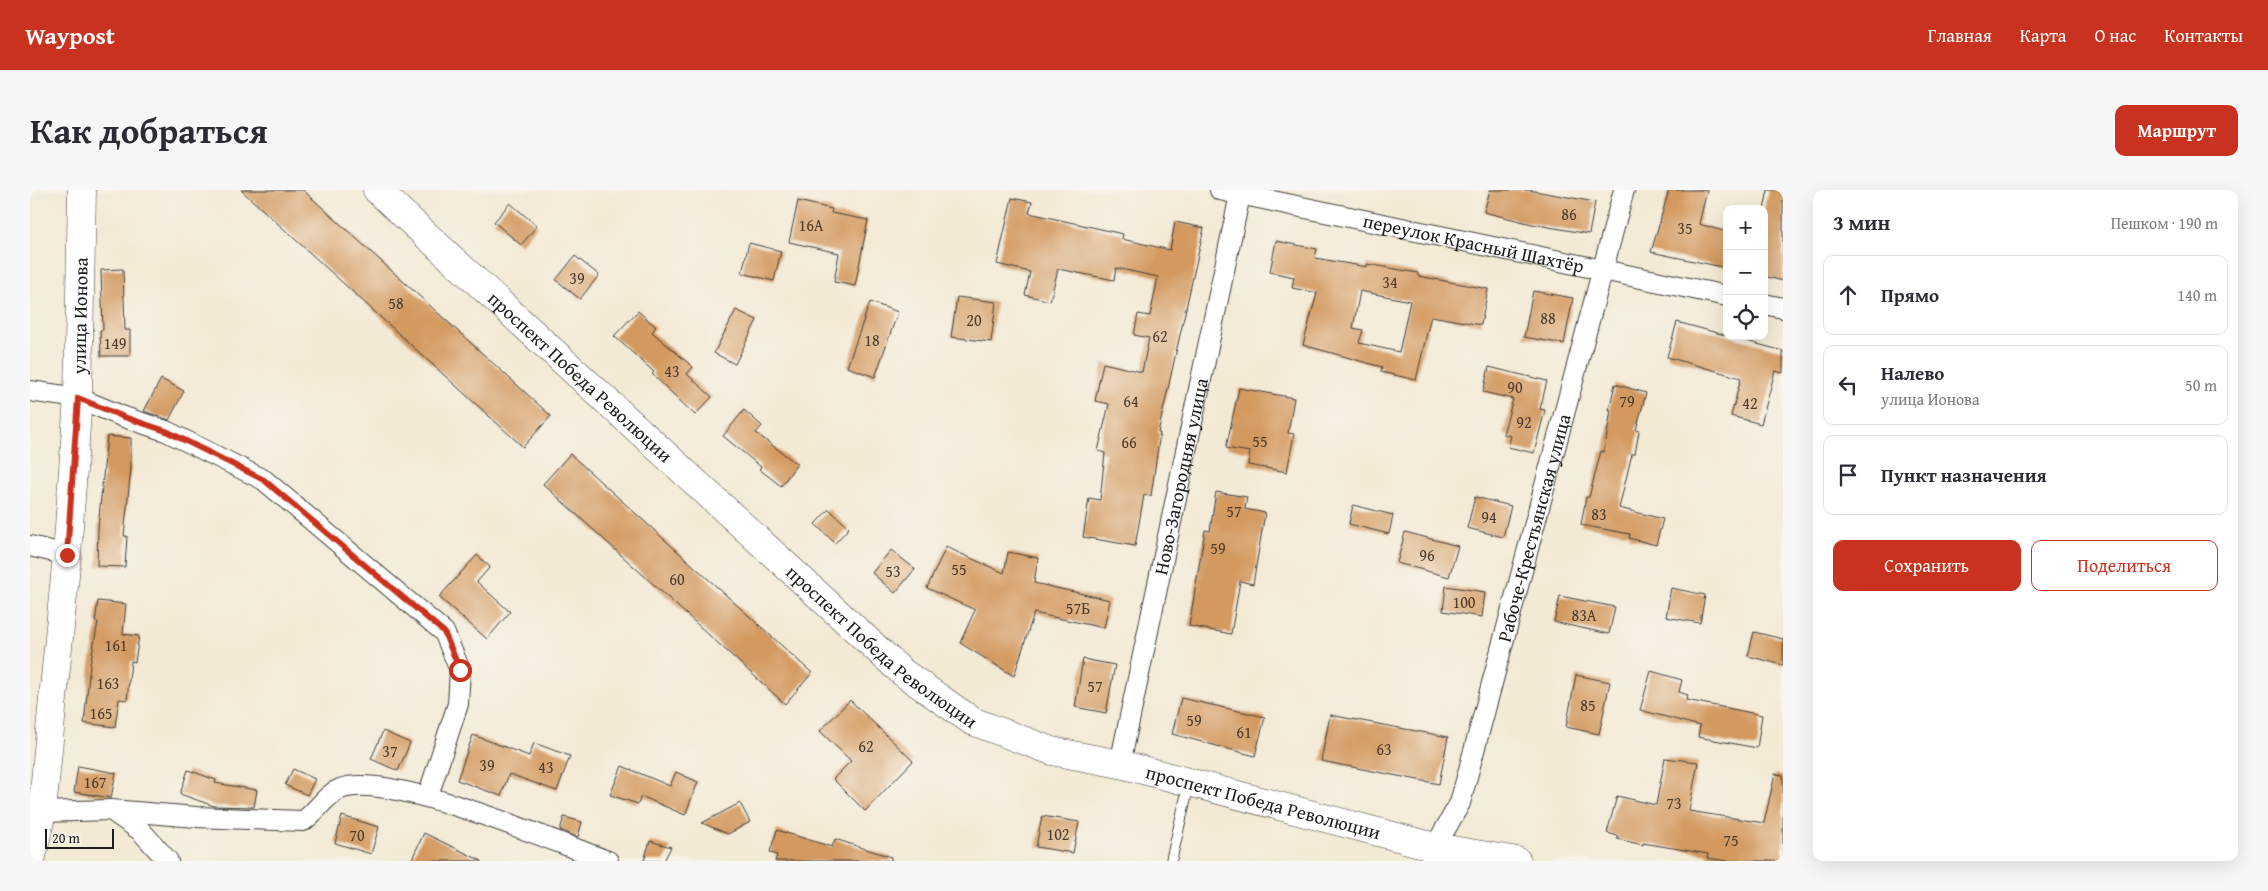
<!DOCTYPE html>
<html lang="ru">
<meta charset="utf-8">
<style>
:root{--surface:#fff;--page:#f7f7f7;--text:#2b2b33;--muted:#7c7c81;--line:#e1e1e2;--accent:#c8321e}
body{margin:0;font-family:"Gentium Book Plus",serif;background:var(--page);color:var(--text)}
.controls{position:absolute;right:15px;top:15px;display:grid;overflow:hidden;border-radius:10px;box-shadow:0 5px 20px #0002}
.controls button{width:45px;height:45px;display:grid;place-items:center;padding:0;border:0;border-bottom:1px solid var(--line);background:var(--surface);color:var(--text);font:25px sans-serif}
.scale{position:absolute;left:15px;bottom:12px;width:69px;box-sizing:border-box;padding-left:5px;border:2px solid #1c1c1c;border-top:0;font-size:14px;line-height:18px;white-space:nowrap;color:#1c1c1c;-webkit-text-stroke:4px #f7f3e8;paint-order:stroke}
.stop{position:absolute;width:15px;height:15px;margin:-11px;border:4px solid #c8321e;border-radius:50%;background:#fff}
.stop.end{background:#c8321e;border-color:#fff;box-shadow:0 1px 5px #0008}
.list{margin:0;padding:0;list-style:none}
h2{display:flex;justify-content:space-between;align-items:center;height:65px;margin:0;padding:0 20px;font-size:21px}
h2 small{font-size:16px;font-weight:400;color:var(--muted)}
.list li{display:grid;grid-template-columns:32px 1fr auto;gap:15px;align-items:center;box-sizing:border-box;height:80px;margin:0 10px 10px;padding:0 10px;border:1px solid var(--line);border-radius:10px}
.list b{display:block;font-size:19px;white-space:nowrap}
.list p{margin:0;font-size:16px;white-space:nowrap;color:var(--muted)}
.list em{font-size:16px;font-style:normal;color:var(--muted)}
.actions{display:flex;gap:10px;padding:15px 20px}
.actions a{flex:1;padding:11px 0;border:1px solid var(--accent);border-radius:10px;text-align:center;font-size:18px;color:var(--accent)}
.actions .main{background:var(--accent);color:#fff}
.icon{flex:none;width:28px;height:28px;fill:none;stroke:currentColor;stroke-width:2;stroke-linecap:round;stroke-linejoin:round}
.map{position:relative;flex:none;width:1753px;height:671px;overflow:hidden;border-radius:10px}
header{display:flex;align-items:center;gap:30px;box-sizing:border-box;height:70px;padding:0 25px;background:var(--accent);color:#fff}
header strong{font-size:24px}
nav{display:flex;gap:28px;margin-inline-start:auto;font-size:18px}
.intro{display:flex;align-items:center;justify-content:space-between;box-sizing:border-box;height:120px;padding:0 30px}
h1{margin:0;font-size:35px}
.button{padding:12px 22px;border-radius:10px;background:var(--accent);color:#fff;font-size:18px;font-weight:700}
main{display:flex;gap:30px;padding:0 30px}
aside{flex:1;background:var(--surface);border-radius:10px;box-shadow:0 5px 20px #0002}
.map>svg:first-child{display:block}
</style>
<header>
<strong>Waypost</strong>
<nav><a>Главная</a><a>Карта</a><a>О нас</a><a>Контакты</a></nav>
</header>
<div class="intro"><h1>Как добраться</h1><a class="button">Маршрут</a></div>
<main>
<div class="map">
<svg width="1753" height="671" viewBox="0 0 1753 671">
<rect width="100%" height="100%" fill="#f7f3e8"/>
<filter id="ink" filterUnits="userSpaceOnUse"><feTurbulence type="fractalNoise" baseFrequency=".02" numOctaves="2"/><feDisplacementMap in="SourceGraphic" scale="10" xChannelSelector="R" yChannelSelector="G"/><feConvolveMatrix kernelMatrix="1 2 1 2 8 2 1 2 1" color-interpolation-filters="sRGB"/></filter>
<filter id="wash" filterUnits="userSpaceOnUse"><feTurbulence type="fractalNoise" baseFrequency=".0096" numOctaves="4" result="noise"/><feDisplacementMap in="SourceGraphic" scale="20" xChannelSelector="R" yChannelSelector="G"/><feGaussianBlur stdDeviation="1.12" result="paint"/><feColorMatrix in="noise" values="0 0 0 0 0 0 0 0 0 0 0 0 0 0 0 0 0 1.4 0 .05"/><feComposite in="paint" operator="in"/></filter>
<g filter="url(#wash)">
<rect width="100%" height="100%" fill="#f3ead5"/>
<g id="blocks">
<!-- building -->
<path fill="#d3995f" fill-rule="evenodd" d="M211 0H273L521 226 493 257Z
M1460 0H1499L1565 12 1559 44 1502 34 1454 22Z
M1639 0H1677L1669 34 1697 42V78L1621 62Z
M1738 0H1753V91L1734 86V20Z
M982 8 1002 12 999 23 1093 44 1092 49 1140 60 1145 32 1174 38 1128 243H1130L1121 306 1114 305 1105 356 1053 347 1059 308 1070 310 1075 263 1068 261 1079 214 1065 211 1073 173 1112 182 1119 148 1104 145 1108 124 1120 126 1128 87 1086 78 1084 90 1028 79 1020 111 995 105 1000 82 967 74Z
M768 11 802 19 801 23 838 30 825 96 804 92 809 63 759 52Z
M480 13 507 36 491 55 464 32Z
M1246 51 1287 59 1285 68 1337 77V74L1388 83V86L1458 99 1451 135 1401 126 1386 190 1351 182 1352 177 1273 155 1287 103 1262 98 1264 87 1240 82ZM1330 101 1380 111 1369 162 1329 153 1333 140 1323 138Z
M719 53 751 61 744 91 712 83Z
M545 66 569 85 550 109 526 90Z
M93 79 95 140H100V166H71L70 140H73L71 80Z
M1503 101 1543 108 1534 154 1494 147Z
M927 107 966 112 961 152 921 147Z
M840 112 868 122 845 187 817 177Z
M706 120 727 130 705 174 684 163Z
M608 121 626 137 622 142 663 177 657 184 682 207 665 225 622 184 624 182 584 146Z
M1647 132 1753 161V183L1745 181 1731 234 1701 226 1711 188 1637 167Z
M1459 177 1517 191 1510 219 1515 220 1504 263 1478 257 1481 246 1473 244 1483 209 1453 202Z
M131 189 154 201 139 230 114 221Z
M1585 194 1616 203 1606 240 1609 241 1605 264H1602L1589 318 1633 329 1626 355 1599 348 1600 344 1551 335 1556 307H1559L1571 261 1574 262 1581 220H1579Z
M1209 198 1264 208 1258 243 1264 244 1257 282 1218 275 1220 262 1196 258Z
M714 220 732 236 726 243 767 274 751 296 729 279 731 277 693 246Z
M77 246 101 248V278L94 346H97L95 377 67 376 68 338Z
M540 264 782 483 755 514 513 294Z
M1186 302 1217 307 1215 319 1235 323 1223 394 1210 391 1201 444 1159 436 1175 340 1180 341Z
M1445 307 1481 316 1473 347 1437 338Z
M1323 315 1363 325 1359 344 1319 334Z
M799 319 819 338 805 353 785 334Z
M1375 342 1428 356 1419 387 1367 373Z
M916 357 974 383 978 362 1008 368 1004 393 1080 410 1074 438 1004 423 984 486 930 453 945 420 897 398Z
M861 360 885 379 865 403 842 383Z
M447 365 460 377 447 392 480 422 457 449 409 407Z
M1416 396 1455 402 1452 427 1413 421Z
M1641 398 1675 405 1670 433 1636 427Z
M1530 406 1585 417 1579 444 1524 432Z
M68 411 96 414 93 444 109 446 105 472 101 471 97 510 89 509 85 537 54 533 60 475 68 432H65Z
M1724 442 1753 449V475L1718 466Z
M1053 469 1085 475 1076 523 1045 517Z
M1621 481 1652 490 1649 502 1658 505 1656 510 1732 525 1727 558 1668 547 1670 536 1610 520Z
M1546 485 1580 492 1569 544 1536 537Z
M1151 508 1235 527 1225 566 1142 544Z
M820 510 883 571 835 621 803 589 821 571 790 541Z
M1300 525 1418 547 1409 594 1291 571Z
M353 541 380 553 368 581 341 569Z
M443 545 499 566 504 553 540 566 527 601 479 584 471 606 427 590Z
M1635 568 1668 572 1659 621 1734 633 1745 584 1753 585V671H1697L1677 668 1678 664 1613 653V655L1587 649 1588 646 1577 643 1587 606 1626 615Z
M48 576 86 583 81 608 44 602Z
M592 576 640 596 646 582 668 592 655 625 611 606 608 614 580 605Z
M263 579 285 589 277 605 255 595Z
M158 580 186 590 185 593 227 600 224 617 184 616 150 604Z
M710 613 720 632 698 644 672 633Z
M312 626 349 637 341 664 305 653Z
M1012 626 1049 632 1043 663 1006 657Z
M534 627 552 632 548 647 530 640Z
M747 640 802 657 805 649 861 667V671H745L747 665 740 662Z
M394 643 452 671H381Z
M620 651 641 657 634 671H614Z"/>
</g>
</g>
<g filter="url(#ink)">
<use href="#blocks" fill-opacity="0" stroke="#3c3b38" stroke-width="1"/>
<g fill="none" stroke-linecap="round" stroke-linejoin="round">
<!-- service casing -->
<g stroke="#3c3b38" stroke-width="12">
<path id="service" d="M1141 671 1159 594"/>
</g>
<!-- minor casing -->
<g stroke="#3c3b38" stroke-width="22">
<g id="minor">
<path id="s1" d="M1190 0 1697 106"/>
<path d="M1734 114 1753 118"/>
<path d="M0 201 48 208 94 227 136 241 234 290 414 442 430 480 428 514 398 606"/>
<path d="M0 356 37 365"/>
<path id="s2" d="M1090 574 1211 0"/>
<path d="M82 621 111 641 138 671"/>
<path d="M12 622 81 620 166 627 273 631C286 623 295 605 310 599 357 580 525 652 578 671"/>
<path id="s3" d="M1401 671 1405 657 1430 613 1594 0"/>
</g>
</g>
<!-- secondary casing -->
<g stroke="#3c3b38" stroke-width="29">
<g id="secondary">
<path id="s4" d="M1 671 12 622 37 365 48 208 52 0"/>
</g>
</g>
<!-- primary casing -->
<g stroke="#3c3b38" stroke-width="29">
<g id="primary">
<path id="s5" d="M347 0 872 482 942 531 1022 561 1090 574 1405 657 1487 671"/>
</g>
</g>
<!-- service -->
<use href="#service" stroke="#fff" stroke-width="10"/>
<!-- minor -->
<use href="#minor" stroke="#fff" stroke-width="20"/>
<!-- secondary -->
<use href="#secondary" stroke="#fff" stroke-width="28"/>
<!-- primary -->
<use href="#primary" stroke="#fff" stroke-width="28"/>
</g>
</g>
<g fill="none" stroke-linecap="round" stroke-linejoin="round" filter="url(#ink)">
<!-- route -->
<path stroke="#c8321e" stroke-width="6" d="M37 365 48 208 94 227 136 241 234 290 414 442 430 480"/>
</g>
<g text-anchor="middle" stroke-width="4" stroke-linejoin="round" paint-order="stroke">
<!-- number labels -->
<g font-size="16" fill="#4a3b2d">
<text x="1539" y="30">86</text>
<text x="781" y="41">16А</text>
<text x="1655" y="44">35</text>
<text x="547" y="94">39</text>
<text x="1360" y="98">34</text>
<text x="366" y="119">58</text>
<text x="1518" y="134">88</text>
<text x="944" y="136">20</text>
<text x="1130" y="152">62</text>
<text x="842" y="156">18</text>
<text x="85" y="159">149</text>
<text x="642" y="187">43</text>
<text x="1485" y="203">90</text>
<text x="1101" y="217">64</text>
<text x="1597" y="217">79</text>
<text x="1720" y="219">42</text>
<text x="1494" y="238">92</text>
<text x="1230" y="257">55</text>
<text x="1099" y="258">66</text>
<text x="1204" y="327">57</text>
<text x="1569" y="330">83</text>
<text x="1459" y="333">94</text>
<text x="1188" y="364">59</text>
<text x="1397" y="371">96</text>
<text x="929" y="385">55</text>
<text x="863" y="387">53</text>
<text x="647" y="395">60</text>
<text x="1434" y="418">100</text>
<text x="1048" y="424">57Б</text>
<text x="1554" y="431">83А</text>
<text x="86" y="461">161</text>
<text x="78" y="499">163</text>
<text x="1065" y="502">57</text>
<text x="1558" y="521">85</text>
<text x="71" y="529">165</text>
<text x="1164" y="536">59</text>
<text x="1214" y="548">61</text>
<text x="836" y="562">62</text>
<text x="1354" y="565">63</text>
<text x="360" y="567">37</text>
<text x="457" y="581">39</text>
<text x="516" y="583">43</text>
<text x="65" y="598">167</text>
<text x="1644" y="619">73</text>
<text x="1028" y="650">102</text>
<text x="327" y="651">70</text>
<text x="1701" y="656">75</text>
</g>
<!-- street labels -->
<g font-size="19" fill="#1c1c1c" stroke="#f7f3e8">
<text dy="7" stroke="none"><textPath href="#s1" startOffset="259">переулок Красный Шахтёр</textPath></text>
<text dy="7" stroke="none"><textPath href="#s4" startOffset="548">улица Ионова</textPath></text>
<text dy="7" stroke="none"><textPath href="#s5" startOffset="276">проспект Победа Революции</textPath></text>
<text dy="7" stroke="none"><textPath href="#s2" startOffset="294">Ново-Загородняя улица</textPath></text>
<text dy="7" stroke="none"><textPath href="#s3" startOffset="350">Рабоче-Крестьянская улица</textPath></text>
<text dy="7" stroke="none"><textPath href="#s5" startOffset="681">проспект Победа Революции</textPath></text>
<text dy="7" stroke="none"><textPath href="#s5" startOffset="1101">проспект Победа Революции</textPath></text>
</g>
</g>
</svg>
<div class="controls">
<button>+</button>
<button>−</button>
<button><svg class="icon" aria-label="locate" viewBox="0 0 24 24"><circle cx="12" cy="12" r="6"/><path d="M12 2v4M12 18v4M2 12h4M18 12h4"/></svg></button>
</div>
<div class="scale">20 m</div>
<div class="stop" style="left:430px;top:480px"></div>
<div class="stop end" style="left:37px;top:365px"></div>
</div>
<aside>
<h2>3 мин<small>Пешком · 190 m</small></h2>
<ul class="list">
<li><svg class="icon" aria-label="ahead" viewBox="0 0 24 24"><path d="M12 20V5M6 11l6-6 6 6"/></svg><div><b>Прямо</b></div><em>140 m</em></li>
<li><svg class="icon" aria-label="left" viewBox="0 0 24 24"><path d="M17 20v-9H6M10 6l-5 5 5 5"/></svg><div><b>Налево</b><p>улица Ионова</p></div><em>50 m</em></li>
<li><svg class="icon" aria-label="arrive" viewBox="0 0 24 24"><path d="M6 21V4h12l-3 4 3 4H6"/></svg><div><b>Пункт назначения</b></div></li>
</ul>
<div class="actions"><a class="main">Сохранить</a><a>Поделиться</a></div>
</aside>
</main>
